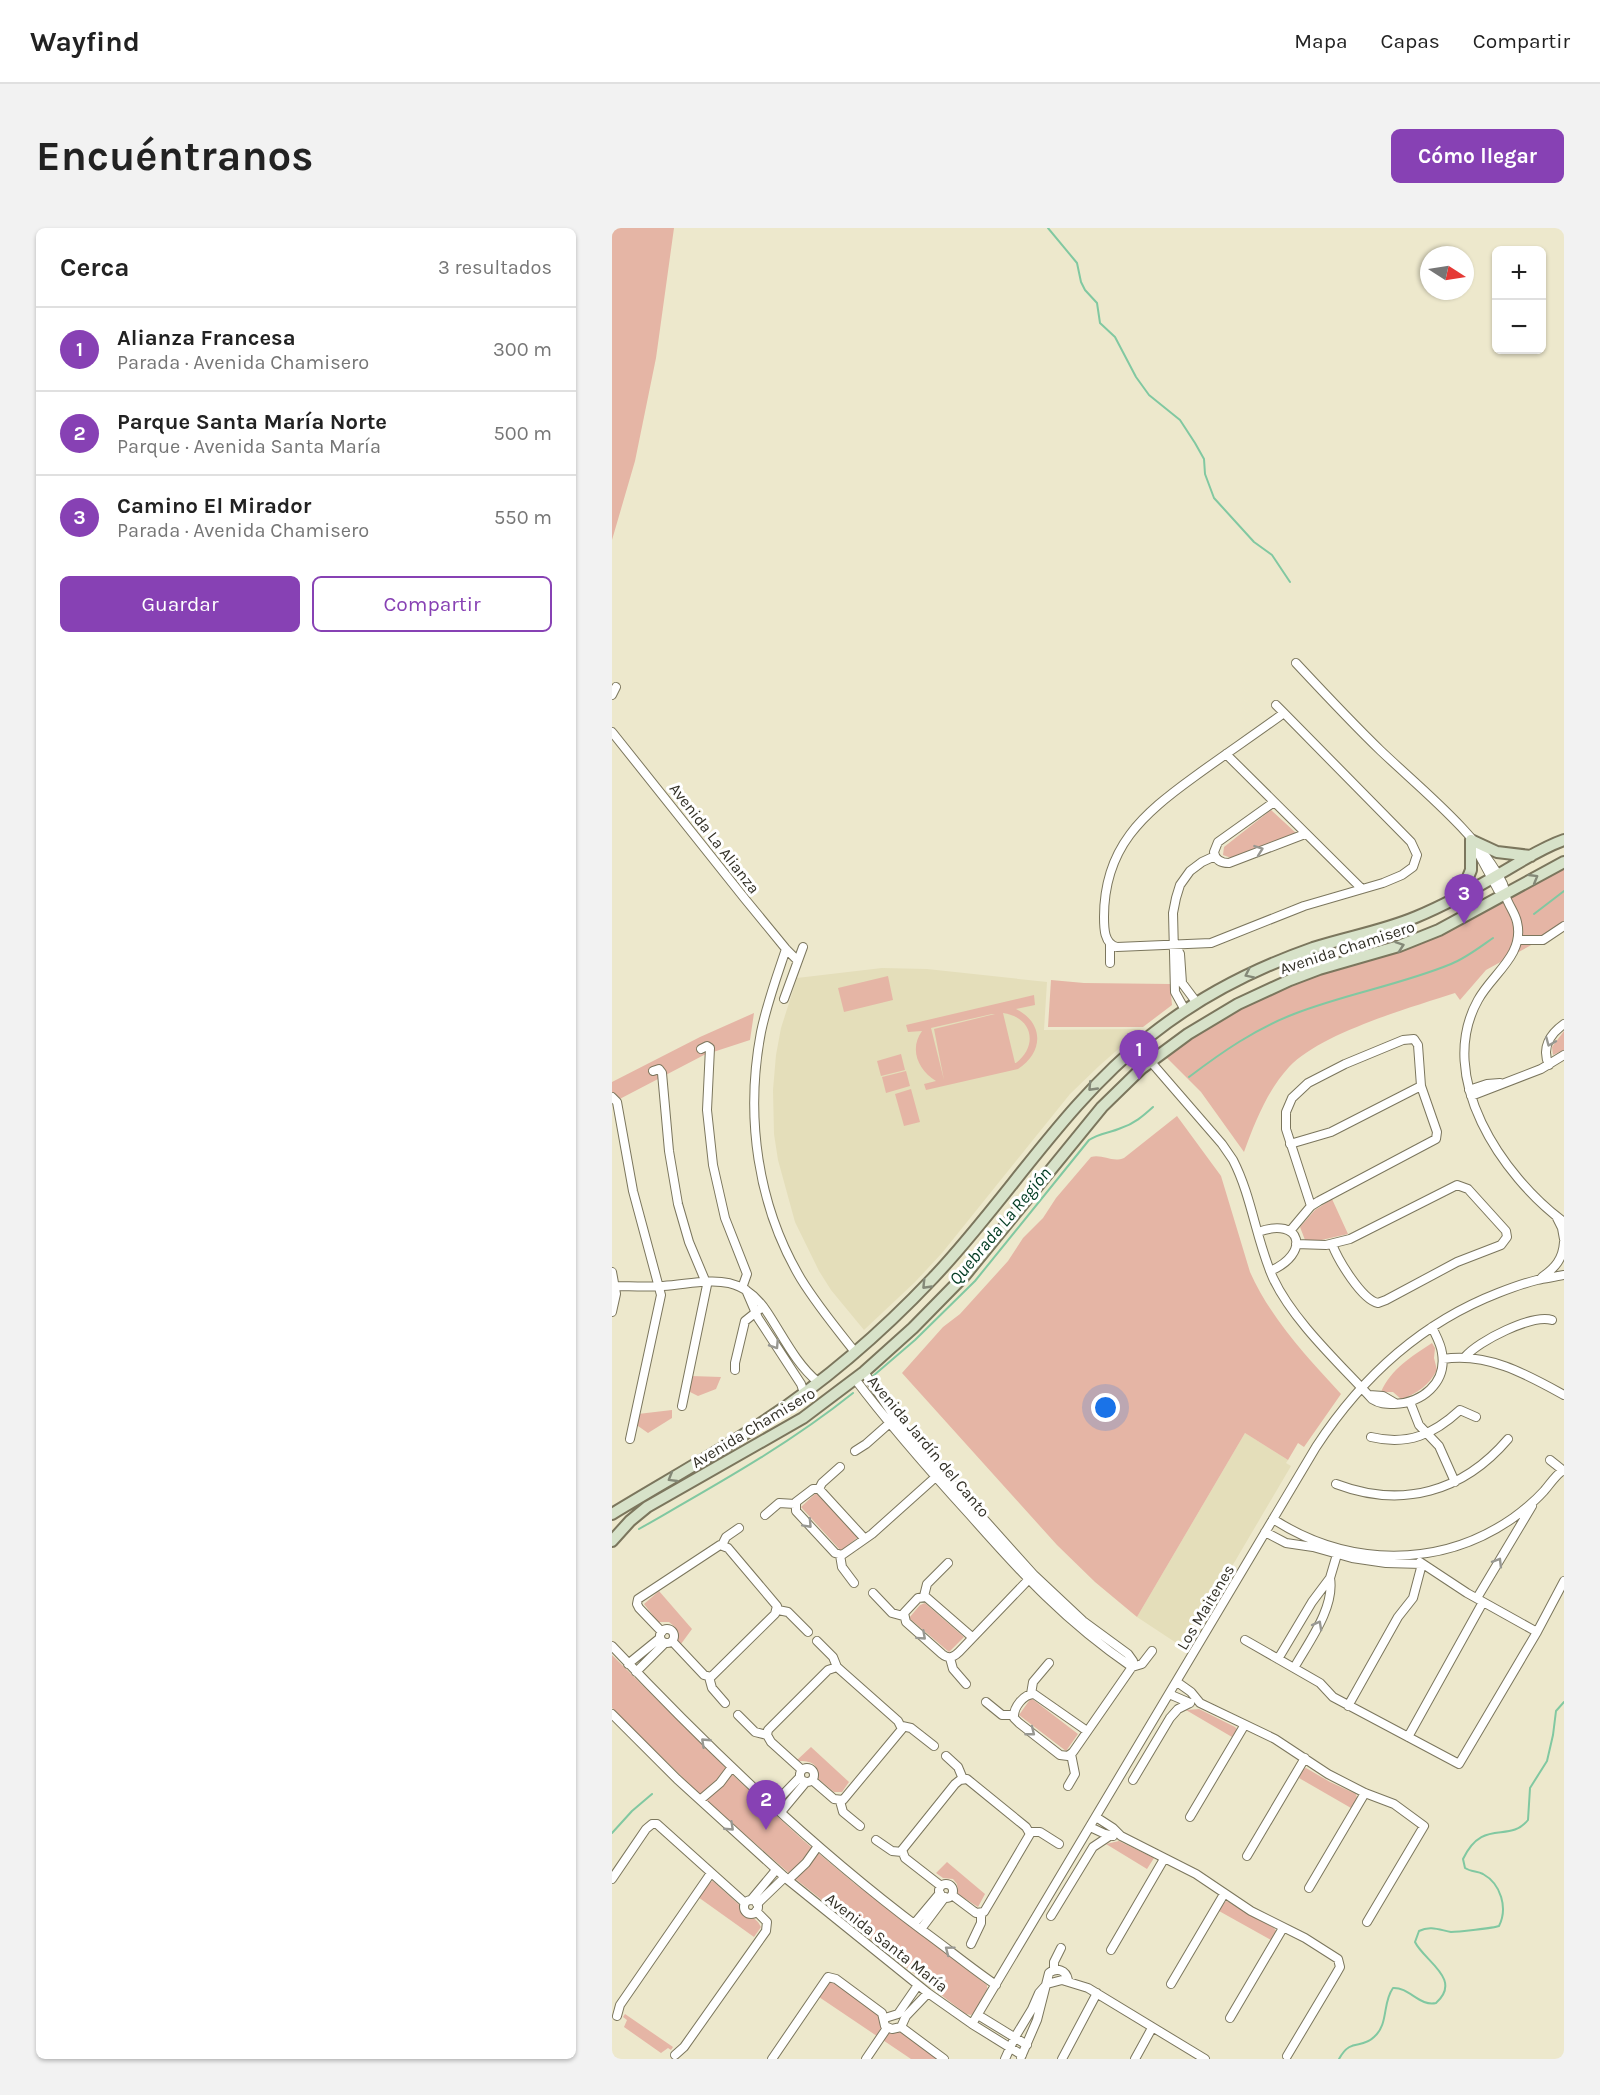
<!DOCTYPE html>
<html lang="es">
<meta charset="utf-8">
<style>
:root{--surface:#fff;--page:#f2f2f2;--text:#222;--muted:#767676;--line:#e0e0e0;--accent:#8741b4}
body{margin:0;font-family:Karla,sans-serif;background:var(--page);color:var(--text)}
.controls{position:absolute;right:18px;top:18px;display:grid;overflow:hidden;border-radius:9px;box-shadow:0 2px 4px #0004}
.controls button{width:54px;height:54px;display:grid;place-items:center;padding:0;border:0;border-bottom:2px solid var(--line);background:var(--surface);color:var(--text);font:30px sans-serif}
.compass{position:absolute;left:808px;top:18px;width:54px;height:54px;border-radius:50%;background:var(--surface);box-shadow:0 2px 4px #0004;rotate:102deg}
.you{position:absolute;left:494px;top:1180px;width:21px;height:21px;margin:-15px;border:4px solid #fff;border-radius:50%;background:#1a73e8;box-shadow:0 0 0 9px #1a73e833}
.badge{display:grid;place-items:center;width:39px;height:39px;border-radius:50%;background:var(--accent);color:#fff;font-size:20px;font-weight:700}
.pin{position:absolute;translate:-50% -50px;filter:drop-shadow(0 2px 3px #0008)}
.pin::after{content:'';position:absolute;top:32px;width:21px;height:18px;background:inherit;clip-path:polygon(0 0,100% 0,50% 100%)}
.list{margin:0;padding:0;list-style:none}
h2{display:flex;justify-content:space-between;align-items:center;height:78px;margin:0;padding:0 24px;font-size:26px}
h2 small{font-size:20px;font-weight:400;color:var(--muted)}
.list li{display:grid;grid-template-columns:39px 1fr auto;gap:18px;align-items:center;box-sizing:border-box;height:84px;padding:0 24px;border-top:2px solid var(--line)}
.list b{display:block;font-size:22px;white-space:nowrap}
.list p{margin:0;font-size:20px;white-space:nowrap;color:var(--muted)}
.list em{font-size:20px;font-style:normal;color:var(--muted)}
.actions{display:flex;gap:12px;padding:18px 24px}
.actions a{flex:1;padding:14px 0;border:2px solid var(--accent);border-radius:9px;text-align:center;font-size:21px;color:var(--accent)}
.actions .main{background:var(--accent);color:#fff}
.map{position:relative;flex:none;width:952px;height:1831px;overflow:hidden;border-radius:9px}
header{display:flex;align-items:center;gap:36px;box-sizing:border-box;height:84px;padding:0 30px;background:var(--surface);border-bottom:2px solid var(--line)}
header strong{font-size:28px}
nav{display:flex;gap:33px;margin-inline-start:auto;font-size:21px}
.intro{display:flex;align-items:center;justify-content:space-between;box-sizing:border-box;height:144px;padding:0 36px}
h1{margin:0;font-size:42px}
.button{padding:15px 27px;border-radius:9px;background:var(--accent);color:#fff;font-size:21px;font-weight:700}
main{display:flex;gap:36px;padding:0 36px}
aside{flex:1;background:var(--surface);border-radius:9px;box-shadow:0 2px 4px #0004}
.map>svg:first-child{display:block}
</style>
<header>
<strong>Wayfind</strong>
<nav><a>Mapa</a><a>Capas</a><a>Compartir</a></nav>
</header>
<div class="intro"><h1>Encuéntranos</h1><a class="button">Cómo llegar</a></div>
<main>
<aside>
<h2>Cerca<small>3 resultados</small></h2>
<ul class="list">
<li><span class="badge">1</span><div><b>Alianza Francesa</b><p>Parada · Avenida Chamisero</p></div><em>300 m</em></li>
<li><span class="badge">2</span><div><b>Parque Santa María Norte</b><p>Parque · Avenida Santa María</p></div><em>500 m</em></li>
<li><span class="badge">3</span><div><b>Camino El Mirador</b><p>Parada · Avenida Chamisero</p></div><em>550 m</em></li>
</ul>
<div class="actions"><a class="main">Guardar</a><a>Compartir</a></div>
</aside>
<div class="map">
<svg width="952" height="1831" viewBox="0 0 952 1831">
<rect width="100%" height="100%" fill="#ede8cc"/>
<!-- built -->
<path fill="#e4deba" d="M270 740 315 741 435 754 432 802 529 801 487 838 458 866 330 1025 303 1054 252 1102 219 1062 207 1043 183 994 166 932 162 906 161 862 164 827 169 800 185 750Z
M633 1205 676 1232 674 1235 679 1238 572 1420 525 1389Z"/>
<!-- green -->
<path fill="#e5b5a5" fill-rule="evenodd" d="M0 0H62L44 130 23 233 0 312Z
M659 582 684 605 619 630 611 627 612 619Z
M952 640V699L874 742 848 772 843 765C797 780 709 805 677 839 655 863 643 894 632 924L589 864 552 827 572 813 633 777 699 748 741 736Z
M276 748 281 772 232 784 226 760Z
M439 752 472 755 558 756 560 777 531 799H436Z
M422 767 423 777 404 781C432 795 432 824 406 841L314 862 312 856 324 853C306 842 297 821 310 803L296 804 294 797ZM391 785C420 789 427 817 404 835H403ZM380 786H383L322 801 332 852 319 800Z
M142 785 138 812 92 827 0 875V854L88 809Z
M952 803V822L941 827 940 819Z
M289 826 293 842 269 848 265 833Z
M294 843 298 858 274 865 270 849Z
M299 861 308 894 292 898 283 866Z
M565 888 609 948 638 1044C659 1091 695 1129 729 1166L692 1219 686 1215 676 1232 633 1205 525 1389 483 1354 445 1317 290 1145 331 1099 348 1086 396 1033 411 1010 431 990 444 970 479 929C491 926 500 935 512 930Z
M720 971 736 1006 705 1013 693 1012 688 999 703 982Z
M820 1115 823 1120 822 1130 825 1142C817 1157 805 1166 789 1171L781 1164H769C779 1141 800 1128 820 1115Z
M79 1148 109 1149 104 1161 86 1168 76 1163Z
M60 1182V1190L36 1205 26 1198V1186Z
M204 1265 246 1309 229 1323 189 1279Z
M47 1363 80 1401 69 1416 65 1414 63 1399 57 1394H46L32 1376Z
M313 1375 352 1409 337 1424 297 1390 308 1377Z
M0 1427 125 1551 192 1613 242 1655 375 1757V1761L362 1785 359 1787 354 1786 333 1770 186 1653 99 1577 12 1492 0 1480Z
M419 1470 466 1506 454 1523 407 1487Z
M587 1481 623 1499 625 1501 620 1509 574 1482Z
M199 1519 237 1554 230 1564H222L205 1550C207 1534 198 1533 184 1533Z
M694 1540 718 1554 744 1566 745 1570 739 1580 687 1550 691 1541Z
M507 1613 542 1630 535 1641 494 1616Z
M335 1634 373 1666 366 1679 346 1666 345 1656 341 1651 331 1650 324 1645Z
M101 1653 146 1694 149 1699 142 1709 86 1669 95 1655Z
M615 1673 662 1700 664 1703 659 1712 607 1683 613 1674Z
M216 1753H221L325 1831H299L207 1769Z
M13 1786 61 1819 59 1822 56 1820 49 1825 12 1799 15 1792 11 1789Z"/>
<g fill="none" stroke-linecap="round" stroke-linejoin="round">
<!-- stream -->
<path stroke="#81c8a1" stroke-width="2" d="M436 0 465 35 469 54 473 62 485 75 488 95 503 109 524 149 537 167 568 192 583 215 592 231 593 246 602 270 642 314 660 327 678 354
M922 686 952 663
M577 849C610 824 643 801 682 786 733 766 788 757 839 736 854 730 868 719 881 710
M261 1148 303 1112 363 1053 477 912C487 905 498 905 509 900 522 896 531 888 541 879
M27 1301C100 1259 175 1218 241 1165
M0 1605 20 1583 40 1566
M727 1831C739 1809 749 1822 762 1809 777 1796 770 1775 781 1760 797 1759 808 1779 824 1775 851 1751 812 1733 803 1714L807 1703C818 1697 828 1702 839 1704 845 1704 882 1700 887 1698 896 1680 889 1656 871 1646 865 1643 859 1644 853 1640L851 1631C871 1589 897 1616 916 1592L918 1560 935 1533 941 1507 944 1483 952 1474"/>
<!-- street casing -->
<g stroke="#7b765d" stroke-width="10">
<path id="street" d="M684 435C712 465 740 495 769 523 809 561 867 607 891 656 893 661 893 665 894 669 897 678 903 685 905 694 913 727 880 746 866 772 823 849 890 948 952 994
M0 467 4 459
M664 477 672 485 799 614 805 627 801 639 790 647 771 655 692 678 599 715 505 719C492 716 492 700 492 689 492 619 531 586 582 549 612 527 642 507 672 485
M0 504 133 671 174 721 185 732
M614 526 750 661
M662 574 606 614 602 624C603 632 609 635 617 635L693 606
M864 621 886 662 893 667
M906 712H931L952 698
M498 716V735
M563 717 568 726 570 755 585 775
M174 721C165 748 155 775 149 804 133 888 145 977 189 1051 205 1077 224 1100 243 1124
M172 771 191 719
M573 782 563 764 561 685 564 670 568 657 578 643 590 634 603 628
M89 821 95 818 98 820 95 882 101 937 113 990 135 1046 130 1060
M539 834 610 916 621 932C640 969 644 1012 661 1050 681 1093 728 1136 760 1171 768 1176 773 1176 782 1176 810 1175 835 1155 830 1125 829 1116 824 1108 820 1099
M937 837C929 820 938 806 952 796
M41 843 47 841 50 845 57 923 66 976 77 1014 95 1057 70 1178
M857 862 875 856 888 855
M859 868 929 841 952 827
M0 869 5 874 21 963 49 1067 18 1211
M678 916 719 904 809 858
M945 990 950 1000 952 1011
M678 1003 699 978 707 973 824 911 825 904 809 858 806 817 802 811 791 812 733 836 696 855 680 870 674 884V901L699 978
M646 1004C690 988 699 1026 658 1043
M684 1016 714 1017 738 1011 845 957 856 961 894 1003 895 1009 889 1017 845 1034 774 1072 766 1075C750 1072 726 1032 720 1016
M0 1044 4 1066 0 1084
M930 1049C943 1040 951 1031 952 1014
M0 1058C17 1058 34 1059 51 1058 93 1055 127 1041 155 1084 171 1108 184 1136 206 1154
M134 1062 146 1090 189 1156 192 1165
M853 1129C866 1113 920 1086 940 1092
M831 1131C875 1124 914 1146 952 1167
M123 1142V1135L133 1093 148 1081
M252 1144 284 1191 309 1221 422 1347 471 1393 516 1426 521 1433 520 1439
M243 1151C279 1199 318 1243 358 1287 410 1346 454 1394 520 1439
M757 1167 771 1168 783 1175
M798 1174 807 1197 827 1218 843 1254
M759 1209C796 1218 822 1206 848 1182L864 1189
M243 1223 254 1216 280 1193
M938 1232 952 1243
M724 1256C790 1281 851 1264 896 1211
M207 1261 210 1255 228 1239
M153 1287 167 1275 183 1276
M661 1291C735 1339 828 1341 901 1290 912 1282 923 1273 932 1263 938 1256 943 1248 950 1243
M653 1304 674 1315 701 1319 740 1330 774 1335 810 1336
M252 1310 207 1261H201L184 1274V1283L223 1325 230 1327 260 1306 327 1246
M110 1317 114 1309 127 1300
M228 1327 230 1339 242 1355
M808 1334 855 1365 925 1404
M261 1365 280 1385 291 1388
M312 1368 315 1356 336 1335
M865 1370 920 1278
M166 1382 176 1384 196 1404
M48 1408a7 7 0 1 1 14 0a7 7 0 1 1-14 0Z
M50 1404 27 1380 25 1376 26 1371 108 1317 116 1320 165 1378 163 1386 99 1449 92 1447 60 1413
M360 1409 314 1369 306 1370 292 1385 294 1394 330 1426C336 1431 341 1430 347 1424L419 1349
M633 1412 708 1455 721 1469 847 1536 925 1404 952 1353
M205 1413 221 1429 225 1439
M0 1418C96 1520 198 1618 310 1702 335 1720 359 1740 384 1757
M338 1430 341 1441 354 1456
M666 1431 700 1374 718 1350 726 1323
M16 1436 48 1410
M682 1440C696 1415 723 1380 718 1350
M24 1444 53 1415
M97 1449 100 1460 113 1475
M565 1454 579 1464 588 1475 663 1511 716 1546 753 1565 782 1576 812 1598 755 1694
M419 1466 421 1454 437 1435
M557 1466 578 1475
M374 1474 390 1487H401
M736 1478 786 1389 801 1370 810 1336
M0 1486 65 1551 176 1652 316 1765 360 1796 410 1827
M126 1487 143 1504 155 1507
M290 1498 299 1500 322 1518
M475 1503 422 1466C412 1466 401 1479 402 1490L407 1495 448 1527 456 1528 461 1524 520 1439 530 1436 540 1423
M796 1509 871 1374
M334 1528 346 1539 351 1551
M188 1547a7 7 0 1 1 14 0a7 7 0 1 1-14 0Z
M190 1542 159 1514 155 1507 156 1502 216 1442 225 1439 286 1493 290 1501 231 1572 222 1571 200 1552
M521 1552 558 1490 566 1481 578 1475
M456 1558 463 1546 459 1526
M88 1572 108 1555 120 1539
M228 1573 231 1584 248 1598
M161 1577 188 1549
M169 1584 194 1554
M484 1589 501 1600 509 1608 584 1646 639 1683 693 1710 726 1731 728 1739 724 1746 675 1828
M578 1589 632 1498
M478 1599 493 1606 501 1608
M418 1604H428L447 1616
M264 1612 280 1623 290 1624
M635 1628 693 1530
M0 1651 34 1601 40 1596H45L133 1675
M176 1652 194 1635 206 1618
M327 1663a7 7 0 1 1 14 0a7 7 0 1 1-14 0Z
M329 1658 293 1630 290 1622 343 1556 348 1552 355 1551 414 1599 418 1606 372 1684 364 1685 340 1667
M697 1660 753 1565
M139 1672 164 1642
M132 1679a7 7 0 1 1 14 0a7 7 0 1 1-14 0Z
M145 1676 173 1649
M439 1688 481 1619 499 1607
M302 1696 328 1665
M309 1701 333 1669
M359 1716 369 1695V1686
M499 1722 552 1631
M442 1742V1734L449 1720
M559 1756 612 1666
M366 1787 415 1817
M5 1788 8 1777 99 1645
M273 1790 286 1786 306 1757
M618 1790 671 1700
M360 1796 704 1219C749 1150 809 1095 886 1065 899 1060 912 1055 925 1052 934 1050 943 1049 952 1047
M289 1799 332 1831
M63 1827 72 1819 154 1703 155 1694 144 1683
M409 1829 425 1792 437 1745C445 1739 454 1742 456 1752
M160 1831 216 1749 224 1751 270 1785 273 1798 280 1801 289 1799 294 1788 316 1765
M254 1831 275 1800
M393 1831 403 1809 420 1781 427 1765 435 1756 450 1752 476 1760 593 1831
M450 1831 485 1765
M523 1831 540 1800"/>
</g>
<!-- secondary casing -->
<g stroke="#7b765d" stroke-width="14">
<path id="secondary" d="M859 612 885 624 919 628
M849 666 859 642V612
M0 1286C49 1256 100 1228 148 1196 211 1155 269 1105 321 1050 396 971 452 875 539 807 587 769 644 740 701 720 735 709 771 703 804 689 833 677 862 661 889 645 910 633 929 620 952 612
M0 1313 18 1293 35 1279 191 1190 252 1144 301 1100 353 1047 490 879 530 840 576 806 626 776 678 752 707 741 787 718 827 702 952 634"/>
</g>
<!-- street -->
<use href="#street" stroke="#fff" stroke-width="8"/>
<!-- secondary -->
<use href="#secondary" stroke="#d7e2c9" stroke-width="10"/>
</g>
<!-- one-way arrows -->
<defs><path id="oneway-chevron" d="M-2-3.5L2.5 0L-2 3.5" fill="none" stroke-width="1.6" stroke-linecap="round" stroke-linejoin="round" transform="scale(1.5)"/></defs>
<g stroke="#989892">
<use href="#oneway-chevron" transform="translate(647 622) rotate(-20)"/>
<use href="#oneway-chevron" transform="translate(938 814) rotate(113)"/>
<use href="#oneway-chevron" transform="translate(163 1117) rotate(57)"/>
<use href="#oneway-chevron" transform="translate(196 1296) rotate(47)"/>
<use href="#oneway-chevron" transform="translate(886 1334) rotate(-59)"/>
<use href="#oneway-chevron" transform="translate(706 1397) rotate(-61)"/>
<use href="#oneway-chevron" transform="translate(310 1408) rotate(42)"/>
<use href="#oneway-chevron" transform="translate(419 1504) rotate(38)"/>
<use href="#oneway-chevron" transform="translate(93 1514) rotate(-137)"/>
<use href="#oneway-chevron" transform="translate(118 1599) rotate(43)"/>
<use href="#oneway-chevron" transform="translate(337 1722) rotate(-143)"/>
</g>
<g stroke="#848978">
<use href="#oneway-chevron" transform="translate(922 650) rotate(-30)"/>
<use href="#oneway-chevron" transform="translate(788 718) rotate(-19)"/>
<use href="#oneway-chevron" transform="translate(637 746) rotate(154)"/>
<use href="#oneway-chevron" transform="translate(480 859) rotate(134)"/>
<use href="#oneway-chevron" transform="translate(314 1057) rotate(134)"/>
<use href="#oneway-chevron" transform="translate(60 1250) rotate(149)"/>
</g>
<g text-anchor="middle" stroke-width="6" stroke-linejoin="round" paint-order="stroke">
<!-- street labels -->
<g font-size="16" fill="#323026" stroke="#fff">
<text transform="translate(103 610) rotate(52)" y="6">Avenida La Alianza</text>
<text transform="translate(735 719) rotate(-18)" y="6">Avenida Chamisero</text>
<text transform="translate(141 1199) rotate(-31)" y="6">Avenida Chamisero</text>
<text transform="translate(317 1218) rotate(50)" y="6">Avenida Jardín del Canto</text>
<text transform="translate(593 1379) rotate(-59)" y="6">Los Maitenes</text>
<text transform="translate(275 1714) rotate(38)" y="6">Avenida Santa María</text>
</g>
<!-- water labels -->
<g font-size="18" font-style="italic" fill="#003b22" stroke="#fff">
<text transform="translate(388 998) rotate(-50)" y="6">Quebrada La Región</text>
</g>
</g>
</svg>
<div class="controls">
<button>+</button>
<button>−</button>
</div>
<svg class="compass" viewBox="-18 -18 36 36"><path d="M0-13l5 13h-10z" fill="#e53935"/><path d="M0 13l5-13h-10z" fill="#767676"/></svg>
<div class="you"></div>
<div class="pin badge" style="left:527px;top:852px">1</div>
<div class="pin badge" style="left:154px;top:1602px">2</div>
<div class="pin badge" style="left:852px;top:696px">3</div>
</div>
</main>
